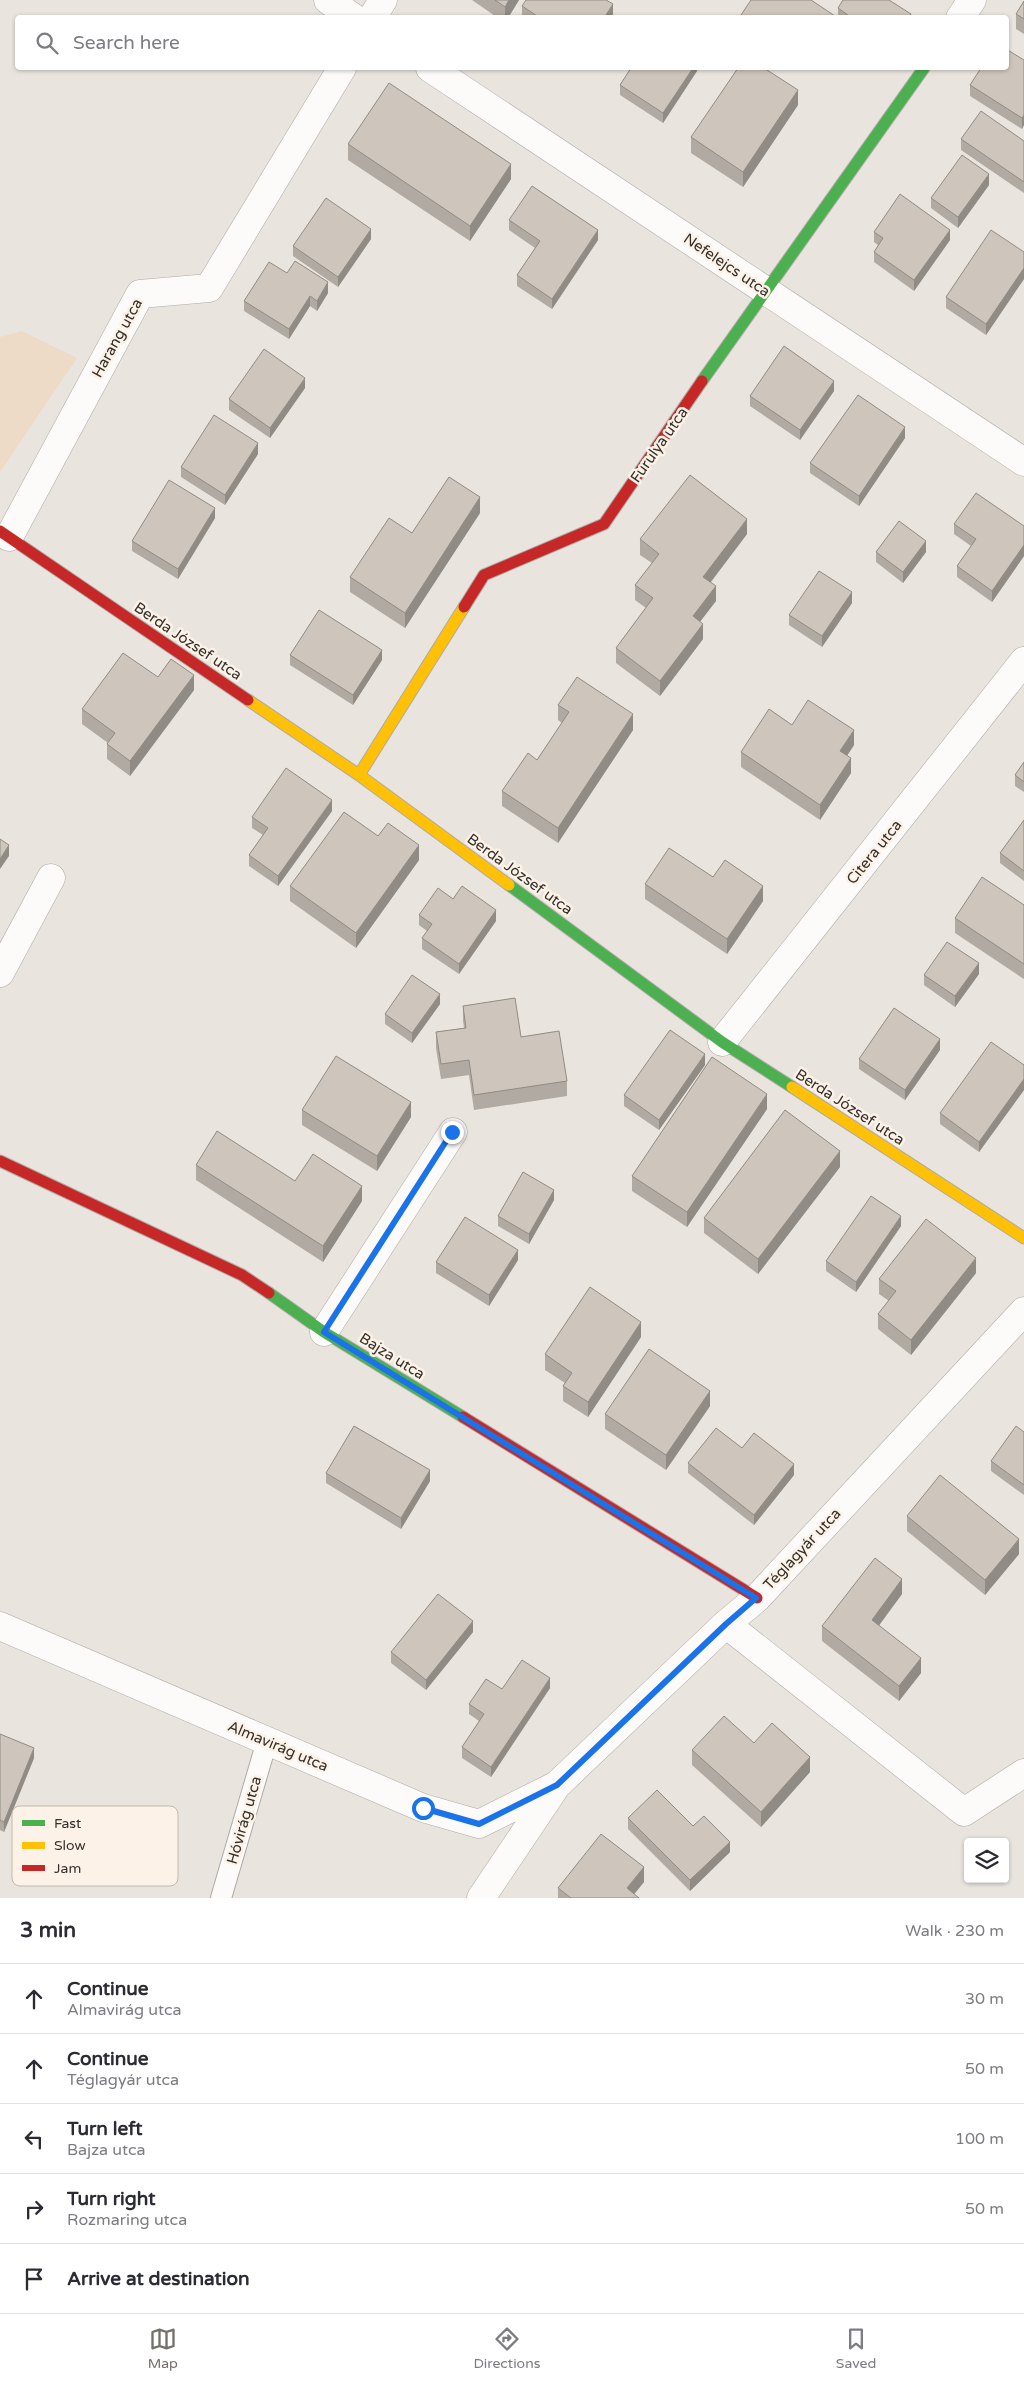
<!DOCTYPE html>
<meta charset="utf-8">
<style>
:root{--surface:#fff;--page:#f2f2f3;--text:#2b2b33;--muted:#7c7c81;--line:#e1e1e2;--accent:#736f6a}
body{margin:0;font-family:"Varela Round",sans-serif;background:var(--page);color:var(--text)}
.controls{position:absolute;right:15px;bottom:15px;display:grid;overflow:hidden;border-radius:5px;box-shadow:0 1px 4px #0004}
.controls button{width:45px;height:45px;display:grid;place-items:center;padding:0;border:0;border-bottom:1px solid var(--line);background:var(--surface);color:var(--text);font:25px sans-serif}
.stop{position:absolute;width:15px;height:15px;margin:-11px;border:4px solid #1a73e8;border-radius:50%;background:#fff}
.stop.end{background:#1a73e8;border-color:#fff;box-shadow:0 1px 5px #0008}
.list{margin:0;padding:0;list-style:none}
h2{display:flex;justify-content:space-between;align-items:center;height:65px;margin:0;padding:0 20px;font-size:21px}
h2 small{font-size:16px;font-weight:400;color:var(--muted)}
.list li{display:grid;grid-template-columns:32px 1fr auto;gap:15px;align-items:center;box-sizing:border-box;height:70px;padding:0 20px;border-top:1px solid var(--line)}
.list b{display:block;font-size:19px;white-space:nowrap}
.list p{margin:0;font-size:16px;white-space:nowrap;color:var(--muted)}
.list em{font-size:16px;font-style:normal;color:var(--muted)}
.icon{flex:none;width:28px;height:28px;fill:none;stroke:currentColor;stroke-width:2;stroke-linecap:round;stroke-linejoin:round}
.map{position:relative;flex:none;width:1024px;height:1898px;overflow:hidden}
.search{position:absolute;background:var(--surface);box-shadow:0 1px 4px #0004;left:15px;right:15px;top:15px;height:55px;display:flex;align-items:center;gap:12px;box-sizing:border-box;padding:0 18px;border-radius:5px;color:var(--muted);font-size:19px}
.sheet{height:415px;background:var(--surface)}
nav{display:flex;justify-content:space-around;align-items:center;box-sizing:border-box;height:70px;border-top:1px solid var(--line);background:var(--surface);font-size:14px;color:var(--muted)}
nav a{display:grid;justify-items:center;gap:2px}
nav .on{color:var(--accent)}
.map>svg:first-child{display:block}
</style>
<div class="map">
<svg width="1024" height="1898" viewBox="0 0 1024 1898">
<rect width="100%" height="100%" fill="#e9e4de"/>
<!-- green -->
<path fill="#eddbc7" d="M22 331 77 358 0 472V337Z"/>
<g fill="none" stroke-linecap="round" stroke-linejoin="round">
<!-- lane casing -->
<g stroke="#aeaaa5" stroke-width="22">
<path id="lane" d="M221 1898 267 1741"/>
</g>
<!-- street casing -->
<g stroke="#aeaaa5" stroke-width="29">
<path id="street" d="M328 0 354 18
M372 18 383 0
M960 18 972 0
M430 68 1024 462
M9 537 140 294 209 288 342 68
M0 973 51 878
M722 1042 1024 661
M324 1332 453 1132
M726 1624 964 1812 1024 1773
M0 1626 423 1808 479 1824 555 1786
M481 1898 557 1785 726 1624 757 1598 1024 1311"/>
</g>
<!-- fast casing -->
<g stroke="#aeaaa5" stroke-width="13">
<path id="fast" d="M702 381 924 68
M509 885 722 1042 792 1087
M269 1293 324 1332 463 1417"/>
</g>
<!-- slow casing -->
<g stroke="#aeaaa5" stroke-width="13">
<path id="slow" d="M248 700 359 775 509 885
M359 775 464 607
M792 1087 1024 1238"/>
</g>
<!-- jam casing -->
<g stroke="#aeaaa5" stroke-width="13">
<path id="jam" d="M0 531 248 700
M464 607 484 575 604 524 702 381
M0 1161 242 1275 269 1293
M463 1417 757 1598"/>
</g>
<!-- lane -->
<use href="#lane" stroke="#fcfbfa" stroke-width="20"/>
<!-- street -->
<use href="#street" stroke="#fcfbfa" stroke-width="28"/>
<!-- fast -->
<use href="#fast" stroke="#4caf50" stroke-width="11"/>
<!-- slow -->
<use href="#slow" stroke="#ffc107" stroke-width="11"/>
<!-- jam -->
<use href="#jam" stroke="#c62828" stroke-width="11"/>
</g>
<!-- wall -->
<path fill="#b1aaa2" d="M472 0H519L508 18H498Z
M1024 1V34L1016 29V14Z
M522 6 613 14 611 18H524L522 17Z
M838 8 911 18H739L838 17Z
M1024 60 1022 129 970 96V85Z
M629 68H697V71L663 123 620 95V85L631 68Z
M798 105 743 187 691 153V137Z
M961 139 1024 141V193L961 150Z
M348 144 511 179 470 241 348 160Z
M989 185 958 228 931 208V198Z
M509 220 598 240 552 309 517 286V275L535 248 509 230Z
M874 232 950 240 914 291 874 262V252L878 245 874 242Z
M371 239 338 287 293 256V246Z
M1024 252V279L986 335 946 308V297Z
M287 273 328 293 317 311 310 306 289 339 244 311V301Z
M305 388 270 438 229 410V399Z
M834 391 800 440 750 406V396Z
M905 438 859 506 810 473V463Z
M258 454 225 505 181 477V467Z
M480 513 405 628 350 592V577L412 533Z
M215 518 178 579 132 551V541Z
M954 524 1024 526V556L992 602 957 577V566L971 546 954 534Z
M747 534 711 582 716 601 700 621 703 639 660 696 616 663V648L646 608 635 600V585L652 563 640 555V539Z
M876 552H926L903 583 876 562Z
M852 603 822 647 789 625V615Z
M290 655 382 660 353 705 290 665Z
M158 677 194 690 130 776 107 759V744L108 743 82 724V709Z
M558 705 633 730 558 843 502 806V791L537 760 562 723 558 720Z
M792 725 854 745 847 756 851 773 820 820 741 767V752Z
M1024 762V792L1015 786V775Z
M332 811 278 886 249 866V855L263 835 252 828V817Z
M1024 820V881L1000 863V853Z
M378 836 419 860 356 948 290 901V886Z
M713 877 763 901 727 954 645 899V884Z
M453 899 496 921 459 974 422 949V938L427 931 419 925V915Z
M1024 905V979L955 933V918Z
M979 974 955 1007 924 985V975Z
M440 1004 412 1043 385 1024V1014Z
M463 1006 521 1037 567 1081V1096L474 1110 469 1075 441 1079 436 1048V1032L464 1028 463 1021Z
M940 1050 905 1100 859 1069V1059Z
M705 1065 659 1130 624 1106V1095Z
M1024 1065V1090L979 1152 940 1124V1113Z
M767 1109 687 1227 632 1191V1176Z
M302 1110 411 1117 377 1171 302 1125Z
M196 1165 295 1181 362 1201 323 1262 196 1180Z
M840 1167 758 1274 704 1233V1218Z
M554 1200 529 1244 498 1226V1216Z
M901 1226 856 1292 826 1271V1261Z
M518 1260 489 1306 436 1273V1262Z
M976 1273 911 1355 878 1329V1314L889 1301 879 1294V1279Z
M641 1337 588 1417 563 1401V1386L565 1383 545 1370V1354Z
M710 1406 666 1470 605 1429V1414Z
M1024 1432V1495L991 1471V1461Z
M742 1448 794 1475 754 1525 688 1473V1463Z
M326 1473 430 1481 401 1529 326 1483Z
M907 1516 1019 1554 985 1595 907 1531Z
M902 1594 879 1625 921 1673 899 1701 822 1641V1626Z
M473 1632 426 1690 391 1663V1652Z
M550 1688 491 1777 462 1758V1747L479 1721 469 1714V1704L502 1689Z
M0 1734 34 1758 4 1832 0 1830Z
M754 1743 810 1772 761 1827 692 1765V1750Z
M628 1818 693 1826 730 1852 690 1891 628 1829Z
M644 1882 634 1894 639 1898H558V1888Z"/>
<!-- shaded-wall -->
<path fill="#908b84" d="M509 0H519L508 18H505V7Z
M613 4V14L611 18H604Z
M693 68H697V71L663 123V113Z
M798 90V105L743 187V172Z
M1024 115V125L1022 129V118Z
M511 164V179L470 241V226Z
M989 174V185L958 228V217Z
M371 229V239L338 287V277Z
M598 230V240L552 309V299Z
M950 230V240L914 291V280Z
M1024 268V279L986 335V324Z
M328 282V293L317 311V301Z
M310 296V306L289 339V329Z
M305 378V388L270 438V428Z
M834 381V391L800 440V430Z
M905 427V438L859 506V496Z
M258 443V454L225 505V495Z
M480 497V513L405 628V613Z
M215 508V518L178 579V569Z
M747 519V534L703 592V577Z
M926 541V552L903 583V572Z
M1024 545V556L992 602V591Z
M716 586V601L693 631V616Z
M852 592V603L822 647V636Z
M703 624V639L660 696V681Z
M382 650V660L353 705V695Z
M194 675V690L130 776V761Z
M633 714V730L558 843V828Z
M854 730V745L840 766V751Z
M851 758V773L820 820V805Z
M332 800V811L278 886V876Z
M9 845V856L0 869V859Z
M419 845V860L356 948V933Z
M763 886V901L727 954V939Z
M496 910V921L459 974V964Z
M979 963V974L955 1007V996Z
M440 994V1004L412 1043V1033Z
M940 1039V1050L905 1100V1090Z
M705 1054V1065L659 1130V1120Z
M1024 1079V1090L979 1152V1142Z
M767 1094V1109L687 1227V1212Z
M411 1102V1117L377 1171V1156Z
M840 1151V1167L758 1274V1259Z
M362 1186V1201L323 1262V1246Z
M554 1190V1200L529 1244V1234Z
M901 1216V1226L856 1292V1282Z
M518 1250V1260L489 1306V1295Z
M976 1258V1273L911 1355V1340Z
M641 1322V1337L588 1417V1402Z
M710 1391V1406L666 1470V1455Z
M794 1464V1475L754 1525V1515Z
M430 1470V1481L401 1529V1518Z
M1019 1539V1554L985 1595V1580Z
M902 1579V1594L872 1635V1620Z
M473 1621V1632L426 1690V1680Z
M921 1658V1673L899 1701V1686Z
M550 1678V1688L491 1777V1767Z
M34 1748V1758L4 1832V1822Z
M810 1757V1772L761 1827V1812Z
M730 1842V1852L690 1891V1880Z
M644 1867V1882L631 1898 627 1888Z"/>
<!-- building -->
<path fill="#cec6bc" stroke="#908b84" d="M495 0H509L505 7Z
M526 0H606L613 4 604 18H540L522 6Z
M751 0H811L838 18H739Z
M843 0H889L911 14 909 18H852L838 8Z
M1024 1V19L1016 14Z
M1006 49 1024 60V115L1022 118 970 85 981 68H1006Z
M631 68H693L663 113 620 85Z
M738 68H764L798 90 743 172 691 137Z
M389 83 511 164 470 226 348 144Z
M981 111 1024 141V182L961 139Z
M962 155 989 174 958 217 931 198Z
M532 186 598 230 552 299 517 275 540 241 509 220Z
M900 194 950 230 914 280 874 252 883 238 874 232Z
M326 198 371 229 338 277 293 246Z
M991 230 1024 252V268L986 324 946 297Z
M295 261 328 282 317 301 310 296 289 329 244 301 269 262 287 273Z
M784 346 834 381 800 430 750 396Z
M264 349 305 378 270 428 229 399Z
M858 395 905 427 859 496 810 463Z
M214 415 258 443 225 495 181 467Z
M690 475 747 519 703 577 716 586 693 616 703 624 660 681 616 648 653 598 635 585 659 554 640 539Z
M449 477 480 497 405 613 350 577 389 518 412 533Z
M169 480 215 508 178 569 132 541Z
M976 493 1024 526V545L992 591 957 566 976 539 954 524Z
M899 521 926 541 903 572 876 552Z
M819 571 852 592 822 636 789 615Z
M319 610 382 650 353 695 290 655Z
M123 653 158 677 171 659 194 675 130 761 107 744 115 733 82 709Z
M577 677 633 714 558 828 502 791 528 753 537 760 569 712 558 705Z
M808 700 854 730 840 751 851 758 820 805 741 752 769 709 792 725Z
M1024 762V782L1015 775Z
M286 768 332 800 278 876 249 855 268 828 252 817Z
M344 812 378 836 388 823 419 845 356 933 290 886Z
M1024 820V871L1000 853Z
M0 839 9 845 0 859Z
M669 848 713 877 725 860 763 886 727 939 645 884Z
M982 877 1024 905V964L955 918Z
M462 886 496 910 459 964 422 938 432 924 419 915 438 888 453 899Z
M947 942 979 963 955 996 924 975Z
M412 975 440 994 412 1033 385 1014Z
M515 998 521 1037 559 1031 567 1081 474 1095 469 1060 441 1064 436 1032 466 1028 463 1006Z
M894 1008 940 1039 905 1090 859 1059Z
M670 1030 705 1054 659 1120 624 1095Z
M991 1042 1024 1065V1079L979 1142 940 1113Z
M336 1056 411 1102 377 1156 302 1110Z
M712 1057 767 1094 687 1212 632 1176Z
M785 1110 840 1151 758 1259 704 1218Z
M217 1131 295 1181 313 1154 362 1186 323 1246 196 1165Z
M523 1172 554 1190 529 1234 498 1216Z
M871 1196 901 1216 856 1282 826 1261Z
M465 1217 518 1250 489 1295 436 1262Z
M926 1219 976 1258 911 1340 878 1314 896 1291 879 1279Z
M590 1287 641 1322 588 1402 563 1386 572 1373 545 1354Z
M649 1349 710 1391 666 1455 605 1414Z
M354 1426 430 1470 401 1518 326 1473Z
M1016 1426 1024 1432V1485L991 1461Z
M716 1428 742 1448 754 1433 794 1464 754 1515 688 1463Z
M940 1475 1019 1539 985 1580 907 1516Z
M875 1558 902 1579 872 1620 921 1658 899 1686 822 1626Z
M438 1594 473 1621 426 1680 391 1652Z
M522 1660 550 1678 491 1767 462 1747 484 1714 469 1704 486 1679 502 1689Z
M724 1716 754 1743 772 1723 810 1757 761 1812 692 1750Z
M0 1734 34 1748 4 1822 0 1820Z
M657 1790 693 1826 704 1816 730 1842 690 1880 628 1818Z
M601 1834 644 1867 627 1888 639 1898H571L558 1888Z"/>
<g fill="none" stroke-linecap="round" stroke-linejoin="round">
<!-- route -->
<path stroke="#1a73e8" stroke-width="6" d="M423 1808 479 1824 557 1785 726 1624 756 1598 324 1332 452 1132"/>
</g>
<g text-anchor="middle" stroke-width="5" stroke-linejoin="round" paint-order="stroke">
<!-- street labels -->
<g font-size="15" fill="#34302c" stroke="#fcf2e7">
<text transform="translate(727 265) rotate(34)" y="5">Nefelejcs utca</text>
<text transform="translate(117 338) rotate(-61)" y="5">Harang utca</text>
<text transform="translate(659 445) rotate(-55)" y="5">Furulya utca</text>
<text transform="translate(188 641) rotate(34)" y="5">Berda József utca</text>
<text transform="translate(874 852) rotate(-51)" y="5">Citera utca</text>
<text transform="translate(520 874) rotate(36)" y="5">Berda József utca</text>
<text transform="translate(850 1107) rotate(33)" y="5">Berda József utca</text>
<text transform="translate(392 1356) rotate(32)" y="5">Bajza utca</text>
<text transform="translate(802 1549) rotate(-47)" y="5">Téglagyár utca</text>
<text transform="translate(278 1746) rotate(23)" y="5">Almavirág utca</text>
<text transform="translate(244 1820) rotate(-74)" y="5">Hóvirág utca</text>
</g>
</g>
<!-- legend -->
<rect x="12" y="1806" width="166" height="80" rx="8" fill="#fcf2e7" stroke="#c0b8af" stroke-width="1"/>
<rect x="22" y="1820" width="23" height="6" fill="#4caf50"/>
<rect x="22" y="1842" width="23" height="7" fill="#ffc107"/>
<rect x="22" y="1865" width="23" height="6" fill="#c62828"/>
<g font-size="14" fill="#34302c">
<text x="54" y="1828">Fast</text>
<text x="54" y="1850">Slow</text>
<text x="54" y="1873">Jam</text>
</g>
</svg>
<div class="controls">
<button><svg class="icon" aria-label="layers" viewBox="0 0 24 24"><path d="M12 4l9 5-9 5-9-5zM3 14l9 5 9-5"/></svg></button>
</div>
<div class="stop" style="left:423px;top:1808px"></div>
<div class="stop end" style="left:452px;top:1132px"></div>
<div class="search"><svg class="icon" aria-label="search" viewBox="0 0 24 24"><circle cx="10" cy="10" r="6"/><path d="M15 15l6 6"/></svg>Search here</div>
</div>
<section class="sheet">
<h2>3 min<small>Walk · 230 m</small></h2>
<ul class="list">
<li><svg class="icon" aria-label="ahead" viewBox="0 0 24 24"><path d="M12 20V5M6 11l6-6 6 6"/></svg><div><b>Continue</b><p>Almavirág utca</p></div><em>30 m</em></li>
<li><svg class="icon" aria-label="ahead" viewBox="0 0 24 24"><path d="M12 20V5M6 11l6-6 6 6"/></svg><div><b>Continue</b><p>Téglagyár utca</p></div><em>50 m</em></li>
<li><svg class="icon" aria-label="left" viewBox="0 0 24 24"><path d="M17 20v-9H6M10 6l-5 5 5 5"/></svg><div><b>Turn left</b><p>Bajza utca</p></div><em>100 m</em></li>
<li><svg class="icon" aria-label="right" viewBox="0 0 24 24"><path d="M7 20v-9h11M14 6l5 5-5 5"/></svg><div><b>Turn right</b><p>Rozmaring utca</p></div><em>50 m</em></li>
<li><svg class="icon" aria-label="arrive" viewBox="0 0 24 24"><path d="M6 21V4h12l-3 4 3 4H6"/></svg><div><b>Arrive at destination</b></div></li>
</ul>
</section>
<nav>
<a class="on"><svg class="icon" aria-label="map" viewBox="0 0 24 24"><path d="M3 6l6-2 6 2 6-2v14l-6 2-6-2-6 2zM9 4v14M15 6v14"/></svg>Map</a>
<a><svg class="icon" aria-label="directions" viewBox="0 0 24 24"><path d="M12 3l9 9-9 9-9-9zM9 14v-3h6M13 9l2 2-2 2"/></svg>Directions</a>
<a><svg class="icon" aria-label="saved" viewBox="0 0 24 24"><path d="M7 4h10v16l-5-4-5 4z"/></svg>Saved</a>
</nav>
